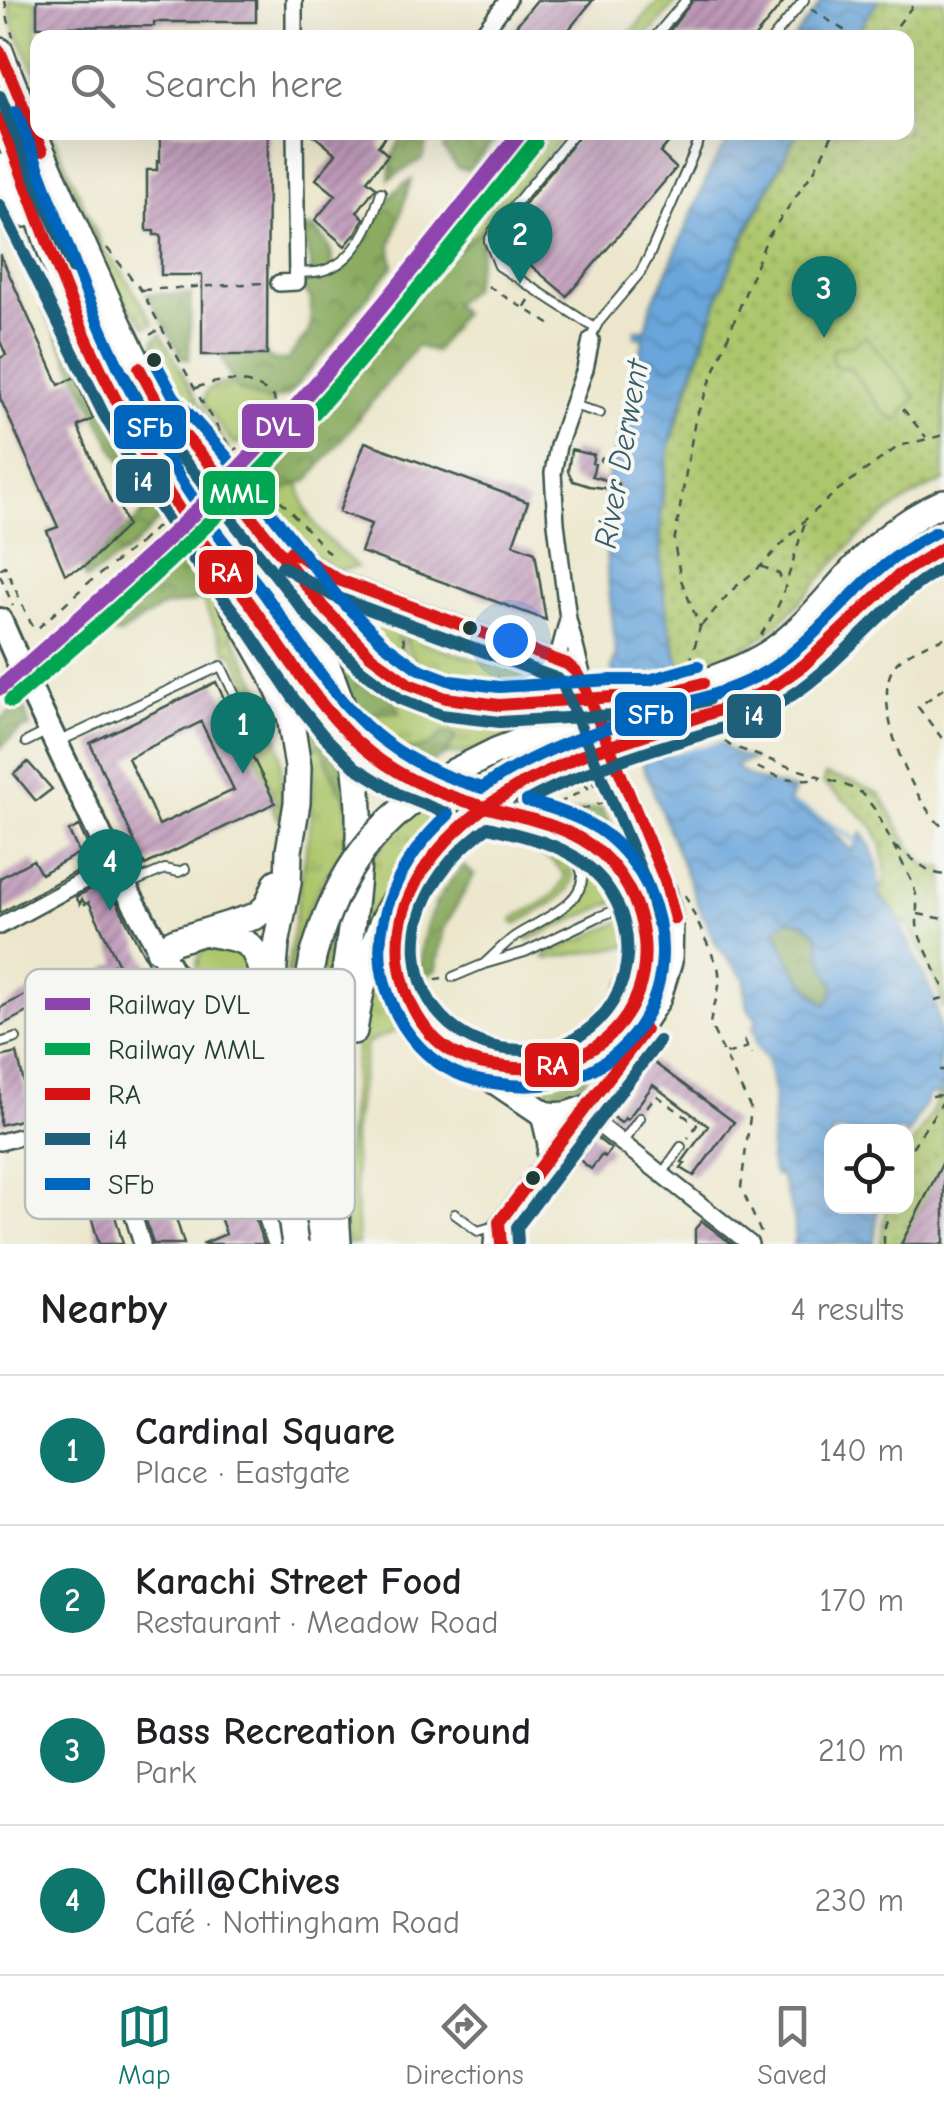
<!DOCTYPE html>
<meta charset="utf-8">
<style>
:root{--surface:#fff;--page:#f2f2f2;--text:#202124;--muted:#757577;--line:#e0e0e0;--accent:#0f766e}
body{margin:0;font-family:"Comic Neue",sans-serif;background:var(--page);color:var(--text)}
.controls{position:absolute;right:30px;bottom:30px;display:grid;overflow:hidden;border-radius:20px;box-shadow:0 10px 40px #0002}
.controls button{width:90px;height:90px;display:grid;place-items:center;padding:0;border:0;border-bottom:2px solid var(--line);background:var(--surface);color:var(--text);font:50px sans-serif}
.you{position:absolute;left:510px;top:640px;width:35px;height:35px;margin:-25px;border:8px solid #fff;border-radius:50%;background:#1a73e8;box-shadow:0 0 0 15px #1a73e833}
.badge{display:grid;place-items:center;width:65px;height:65px;border-radius:50%;background:var(--accent);color:#fff;font-size:32px;font-weight:700}
.pin{position:absolute;translate:-50% -82px;filter:drop-shadow(0 2px 5px #0008)}
.pin::after{content:'';position:absolute;top:52px;width:35px;height:30px;background:inherit;clip-path:polygon(0 0,100% 0,50% 100%)}
.list{margin:0;padding:0;list-style:none}
h2{display:flex;justify-content:space-between;align-items:center;height:130px;margin:0;padding:0 40px;font-size:42px}
h2 small{font-size:32px;font-weight:400;color:var(--muted)}
.list li{display:grid;grid-template-columns:65px 1fr auto;gap:30px;align-items:center;box-sizing:border-box;height:150px;padding:0 40px;border-top:2px solid var(--line)}
.list b{display:block;font-size:38px;white-space:nowrap}
.list p{margin:0;font-size:32px;white-space:nowrap;color:var(--muted)}
.list em{font-size:32px;font-style:normal;color:var(--muted)}
.icon{flex:none;width:55px;height:55px;fill:none;stroke:currentColor;stroke-width:2;stroke-linecap:round;stroke-linejoin:round}
.map{position:relative;flex:none;width:944px;height:1244px;overflow:hidden}
.search{position:absolute;background:var(--surface);box-shadow:0 10px 40px #0002;left:30px;right:30px;top:30px;height:110px;display:flex;align-items:center;gap:25px;box-sizing:border-box;padding:0 35px;border-radius:20px;color:var(--muted);font-size:38px}
.sheet{height:730px;background:var(--surface)}
nav{display:flex;justify-content:space-around;align-items:center;box-sizing:border-box;height:140px;border-top:2px solid var(--line);background:var(--surface);font-size:28px;color:var(--muted)}
nav a{display:grid;justify-items:center;gap:5px}
nav .on{color:var(--accent)}
.map>svg:first-child{display:block}
</style>
<div class="map">
<svg width="944" height="1244" viewBox="0 0 944 1244">
<defs>
<pattern id="grass-tufts" width="24" height="20" patternUnits="userSpaceOnUse" patternTransform="scale(2.5)"><rect width="24" height="20" fill="#adc66c"/><path d="M3 7l-1-3M5 7V3M7 7l1-3M15 17l-1-3M17 17v-4M19 17l1-3" fill="none" stroke="#8ca25a"/></pattern>
<pattern id="forest-crowns" width="20" height="18" patternUnits="userSpaceOnUse" patternTransform="scale(2.5)"><rect width="20" height="18" fill="#8aab60"/><path d="M2 6a3 3 0 1 1 6 0M12 15a3 3 0 1 1 6 0" fill="none" stroke="#708c50"/></pattern>
<pattern id="park-dots" width="8" height="8" patternUnits="userSpaceOnUse" patternTransform="scale(2.5)"><rect width="8" height="8" fill="#adc66c"/><path d="M2 2h.1M6 6h.1" fill="none" stroke="#8ca25a" stroke-width="1.8" stroke-linecap="round"/></pattern>
<pattern id="water-waves" width="16" height="10" patternUnits="userSpaceOnUse" patternTransform="scale(2.5)"><rect width="16" height="10" fill="#6aa6db"/><path d="M0 5q4-4 8 0t8 0" fill="none" stroke="#5788b2"/></pattern>
<pattern id="building-hatch" width="6" height="6" patternUnits="userSpaceOnUse" patternTransform="scale(2.5)"><rect width="6" height="6" fill="#c09aba"/><path d="M-1 1l2-2M0 6l6-6M5 7l2-2" fill="none" stroke="#9b7f98"/></pattern>
</defs>
<rect width="100%" height="100%" fill="#f6f6f2"/>
<filter id="ink" filterUnits="userSpaceOnUse"><feTurbulence type="fractalNoise" baseFrequency=".01" numOctaves="2"/><feDisplacementMap in="SourceGraphic" scale="20" xChannelSelector="R" yChannelSelector="G"/><feConvolveMatrix kernelMatrix="1 2 1 2 8 2 1 2 1" color-interpolation-filters="sRGB"/></filter>
<filter id="wash" filterUnits="userSpaceOnUse"><feTurbulence type="fractalNoise" baseFrequency=".0048" numOctaves="4" result="noise"/><feDisplacementMap in="SourceGraphic" scale="40" xChannelSelector="R" yChannelSelector="G"/><feGaussianBlur stdDeviation="2.25" result="paint"/><feColorMatrix in="noise" values="0 0 0 0 0 0 0 0 0 0 0 0 0 0 0 0 0 1.4 0 .05"/><feComposite in="paint" operator="in"/></filter>
<g filter="url(#wash)">
<rect width="100%" height="100%" fill="#ece7cc"/>
<!-- grass -->
<path fill="url(#grass-tufts)" stroke="#668250" stroke-width="2.5" d="M9 0H37V76L13 26Z
M659 0H678L646 37H627Z
M47 133H52L104 251 122 272 154 324 145 326 116 289Z
M543 133H566L487 225 441 265Z
M161 334 204 412 229 449 222 455C209 439 145 355 155 339 156 337 159 336 161 334Z
M228 383 240 384 270 395 273 404 248 435 235 446 204 404C204 387 214 384 228 383Z
M291 453 306 510 320 532 357 567 336 571C302 549 278 523 252 493Z
M218 525 286 610 321 679 317 681 216 528Z
M314 578 355 598 398 612C398 640 402 657 420 678 378 652 344 618 314 578Z
M210 592 271 709 281 753 282 818H277L272 806 277 803 248 738 262 733V715L233 653H227L202 600Z
M302 595 374 673 555 714 558 721 462 754H446L418 770 350 723Z
M404 618 424 625 419 642 493 665 498 653 540 669 548 688C492 691 400 699 404 618Z
M290 680 343 746 349 842C302 904 290 950 285 1027L283 994 310 825 314 773 303 717Z
M424 804 441 813 420 838 387 892 350 999 367 866 392 833Z
M548 845C603 885 552 903 516 924L513 922 514 918C533 907 561 898 565 875L553 862 536 850 541 846Z
M571 847C594 859 609 877 623 898L528 940 526 937C558 917 622 887 571 847Z
M342 911 318 1127C313 1061 309 970 342 911Z
M630 918 633 945 546 959 543 956Z
M382 939C385 974 391 996 411 1024L367 1043 353 1135 358 1244H346L344 1173 359 1030Z
M209 945H241L257 989 268 1130 233 1045 197 980V962L200 954Z
M623 979 626 980C620 997 613 1013 599 1026 544 1080 448 1059 419 989L426 988C429 1006 444 1018 459 1028 473 1038 490 1050 508 1052 562 1059 603 1028 623 979Z"/>
<!-- forest -->
<path fill="url(#forest-crowns)" stroke="#54744a" stroke-width="2.5" d="M451 132 465 133 467 139 480 142 488 133H501L468 170 458 168 443 149Z
M403 133H438L428 139 422 159 389 179 392 158Z
M411 180 391 245 393 266 354 313 334 342 287 396 265 401 236 389 221 355H267L271 360H287L308 333 311 324V299L300 286 312 268 302 234 309 226C324 233 332 249 333 265L343 271C350 262 357 253 362 244 380 215 379 199 411 180Z
M487 225 472 289 453 304 462 313 435 352 417 346 308 481 285 488 271 516 252 493 291 453 441 265Z
M147 294H191L189 359 183 358Z
M50 302 114 431 164 515 132 548 86 580 82 571 148 509 111 444 42 306Z
M190 553 210 592 202 600 162 607 118 635 103 629 155 577Z
M360 671C375 682 396 694 400 713L375 712 374 716 378 725 374 731C392 752 426 757 442 733L455 735V739L446 754 418 770 392 758 360 733 356 715 360 710 342 684 347 678Z
M22 701 30 728 21 729 0 748V721Z
M298 702 305 703 317 718 326 737 343 746 349 805 332 774 321 746 310 750Z
M601 808 631 856 632 861 626 860 562 821 563 818 581 811Z
M464 866 474 875 444 928 436 970 422 978C416 935 434 896 464 866Z
M788 920 805 923 817 933 826 971 834 982 833 994 826 1005C799 978 789 965 776 928Z
M596 1061 586 1077 577 1104 560 1114 510 1079C542 1081 567 1074 596 1061Z"/>
<!-- park -->
<path fill="url(#park-dots)" stroke="#668250" stroke-width="2.5" d="M879 0H944V481C912 494 886 512 861 535 812 581 779 644 710 662 699 664 691 667 680 666L667 616 661 568V509L669 448 725 279 797 133 906 132V38L853 37Z
M825 775 853 782 880 794 909 845 926 866 944 868V1009L938 989 909 925 899 921 895 912 881 896C888 875 885 843 872 826 859 810 839 797 823 783Z
M944 1081V1163L901 1244H880L887 1207 906 1206 907 1153 932 1112Z"/>
<!-- pitch -->
<path fill="#adc66c" stroke="#668250" stroke-width="2.5" d="M866 336 914 395 915 399 902 412 904 416 896 421 885 414 849 367 838 368C831 363 829 355 835 348L851 345Z"/>
<!-- water -->
<path fill="url(#water-waves)" stroke="#447288" stroke-width="2.5" fill-rule="evenodd" d="M823 0H879L853 37H795Z
M734 133H797C775 175 751 218 732 262 720 290 711 320 701 348 690 381 676 416 669 450 654 526 657 611 687 683 701 717 711 750 752 759L735 766C749 781 774 784 794 790L788 805C813 815 836 831 852 852L862 832C874 852 880 860 878 885L881 887 878 889 879 896 895 912 935 1000 941 1039 939 1073 944 1076 940 1095 932 1094 929 1096 907 1136 906 1132H832V1206L878 1207 874 1244H793C800 1223 786 1195 780 1174L775 1176 770 1161 774 1096 767 1058 758 1048 753 1026 758 1021C745 1008 744 997 745 979L716 944 702 914 637 750 612 668 616 654 607 569 605 489 644 338 635 337V330H645L647 327 651 304 661 286 712 166ZM788 920 805 923 817 933 826 971 834 983 833 994 826 1005C801 984 787 960 776 928Z"/>
<!-- pier -->
<path fill="#ece7cc" d="M686 667 710 725 724 741 637 762 610 682Z"/>
<g fill="none" stroke-linecap="round" stroke-linejoin="round">
<!-- stream -->
<path stroke="#6aa6db" stroke-width="4" d="M789 803 806 810 858 841"/>
</g>
<g id="blocks">
<!-- building -->
<path fill="url(#building-hatch)" fill-rule="evenodd" d="M37 0H256V22H154V26L37 27Z
M537 0H593L562 38H506Z
M693 0H785L754 38H664Z
M160 132H268L267 355H202V275H161V235H154V231H147V170H157V161L160 162Z
M310 132H389L378 146 388 155 367 180 376 187 357 212 364 218 356 233 345 246 315 220 336 195 316 179 336 154Z
M582 132H677L660 153 676 168 567 296 498 238Z
M0 254 59 385 75 377 93 419 78 426 81 434 111 503 117 500 127 526 85 566 65 574 47 531 58 527 0 398V358L6 355 0 341Z
M365 442 528 502 513 544 535 552 546 620 361 552 371 524 339 512Z
M571 450 594 455 592 463 595 464 592 476 619 484 618 490 589 486 573 481 568 471Z
M216 682 275 803 145 865 90 743ZM201 722 234 790 159 825 128 758Z
M28 762 52 789 36 801 14 774Z
M79 826 95 861 0 913V878L33 860 41 874 79 853 69 831Z
M106 881 154 975 134 988 133 985 114 992 105 968 118 963 89 902 85 904 82 899 80 904 76 897Z
M42 986 48 1001 0 1026V1008Z
M17 1053 32 1117 0 1125V1057Z
M649 1059 734 1122 694 1176 681 1168 685 1163 682 1162 708 1126 653 1085 627 1120 625 1118 621 1123 609 1114Z
M205 1090 226 1138 264 1244H202L226 1234 199 1158 175 1165 172 1156 204 1144 195 1123 179 1125 175 1116 192 1110 186 1099Z
M146 1118 152 1144 148 1145 151 1156 157 1174 162 1173 184 1244H153L117 1123Z
M90 1130 94 1142 123 1244H99L68 1136Z
M587 1130 611 1149 605 1157 602 1155 591 1169 571 1153 575 1147 572 1145 582 1131Z
M944 1160V1244H901L923 1202Z
M702 1221 732 1244H695V1229Z"/>
</g>
</g>
<g filter="url(#ink)">
<use href="#blocks" fill-opacity="0" stroke="#3e564b" stroke-width="2.5"/>
<g fill="none" stroke-linecap="round" stroke-linejoin="round">
<!-- lane casing -->
<g stroke="#3e564b" stroke-width="12">
<path id="lane" d="M654 38 686 0
M773 38 804 0
M575 132 494 230 489 241 499 266 595 328
M297 273C305 272 314 273 321 271 356 263 372 222 381 192
M593 333 598 323 640 273 649 256 703 132
M572 405 600 413
M26 742 46 732
M58 742 221 666 247 721
M478 819 518 831
M129 884 165 869 179 872 185 869
M484 964C494 955 503 945 514 937 536 922 594 901 580 867 574 854 562 847 550 841
M453 977 484 964 525 952 598 917 668 890
M41 1011 68 1002 65 994
M136 1011 134 999 144 988 169 975
M0 1043 16 1038
M622 1143 640 1118
M662 1174 681 1147
M455 1214 478 1231 495 1226"/>
</g>
<!-- street casing -->
<g stroke="#3e564b" stroke-width="20">
<path id="street" d="M294 38V0
M479 38 508 0
M279 283 297 282 295 132
M282 543 301 558 339 580 567 664 576 672 585 688 668 890 675 919 674 962 662 1001 630 1050 499 1222 494 1230 492 1244
M568 619 556 665 563 675 580 684
M583 678 568 619 556 523 553 473 558 446 585 369 591 340
M0 926 114 864
M68 1002 142 1244
M188 1011 196 1038 227 1107 276 1244
M584 1113 750 1244
M0 1142 146 1104 212 1074"/>
</g>
<!-- secondary casing -->
<g stroke="#3e564b" stroke-width="28">
<path id="secondary" d="M0 620 35 699 125 887 173 973 219 1049 249 1122 286 1221"/>
</g>
<!-- primary casing -->
<g stroke="#3e564b" stroke-width="30">
<path id="primary" d="M0 51C20 105 45 158 68 211 96 276 125 340 158 403 168 423 177 444 188 463 214 507 250 543 279 584 310 625 332 670 346 719 374 820 351 925 337 1026 331 1076 322 1127 334 1176
M0 118 27 182 67 298 105 380 135 435 203 544 228 597 269 669 290 716 298 767 297 803 289 851 288 883 276 945 271 1000 281 1153
M0 167 24 214
M187 437C225 482 260 529 297 575 331 616 368 668 419 689 456 704 493 705 532 704
M240 591 301 678
M705 682C729 673 754 664 775 649 809 624 833 590 862 560 885 536 914 516 944 502
M719 711C756 697 789 679 820 653 864 614 888 572 944 547
M385 767 442 794 576 837C601 850 618 867 633 891
M456 771 496 751 542 733
M515 786 555 766
M408 898C390 941 395 996 429 1031 439 1043 453 1051 466 1060 491 1079 518 1096 544 1114L551 1144 550 1157
M211 934C259 941 253 947 267 989
M159 950 175 941 256 916 267 906 277 882
M313 957C295 1051 306 1149 314 1244
M354 1031C361 985 371 937 396 897 410 875 431 857 448 838
M472 1061C574 1090 666 1025 642 915
M544 1114C562 1118 571 1114 587 1108
M338 1244 334 1176 339 1160"/>
</g>
<!-- path -->
<path stroke="#3e564b" stroke-width="2.5" stroke-dasharray="8 8" stroke-linecap="butt" d="M5 0 8 19 13 37
M811 9 856 38
M888 38 917 0
M107 248 141 290 206 409 231 449
M488 286 523 308
M142 290 264 283
M529 300 524 308 551 325
M150 335 161 328
M196 388C223 377 252 378 274 397L275 405 249 436 252 433
M903 409 926 437
M571 449 602 457 600 462
M259 477 334 559
M761 566 779 574 784 585
M0 569 5 566 33 628H38L87 584 140 543
M0 575 13 606
M401 621 405 649 410 661
M701 626 732 590 761 566 806 519 838 490 899 446 944 435
M761 635 776 610 782 597 805 522
M944 638C928 644 907 651 896 664 867 697 914 806 944 828
M690 663 700 627 681 580 674 543 695 420 767 238 815 169 834 132
M496 684 499 675 509 660
M944 688 918 707 944 741
M725 741 729 745 781 764 843 784 862 793 876 811 912 882 917 898V925L920 937 944 989
M757 767C782 780 793 781 820 778
M591 779 623 836 639 859
M542 794 545 799 584 783 588 788 550 808
M566 814 603 803
M895 847 931 872 944 875
M427 895 436 880
M685 895 718 967C723 989 713 1003 710 1024L751 1109 741 1187 761 1233
M918 914 944 919
M420 982 442 978
M935 1000 944 998
M744 1039 751 1054
M726 1054 748 1047
M940 1070H944
M932 1096 944 1095
M647 1107 656 1095 697 1125 688 1138
M906 1162 913 1146 944 1100
M884 1244V1230L891 1206"/>
<!-- lane -->
<use href="#lane" stroke="#fff" stroke-width="8"/>
<!-- street -->
<use href="#street" stroke="#fff" stroke-width="15"/>
<!-- secondary -->
<use href="#secondary" stroke="#fff" stroke-width="22"/>
<!-- primary -->
<use href="#primary" stroke="#fff" stroke-width="25"/>
<!-- primary-bridge casing -->
<g stroke="#3e564b" stroke-width="30" stroke-linecap="butt">
<path id="primary-bridge" d="M301 678C326 712 351 742 385 767
M532 704 626 697
M542 733 705 682
M555 766 593 751 719 711
M448 838 480 811 515 786
M633 891 642 915
M313 957C338 868 377 819 456 771
M281 1153 295 1244"/>
</g>
<!-- path-bridge -->
<path stroke="#3e564b" stroke-width="2.5" stroke-dasharray="8 8" stroke-linecap="butt" d="M140 543 252 433"/>
<!-- primary-bridge -->
<use href="#primary-bridge" stroke="#fff" stroke-width="25"/>
<!-- bus-1 casing -->
<g stroke="#f6f6f2" stroke-width="20">
<path id="bus-1" d="M0 51 42 151
M0 118C38 212 68 308 115 398 138 443 163 487 192 528 211 555 233 580 252 606 324 709 355 772 485 807
M139 368 160 407 211 466 324 608 371 656 409 684 446 698 499 705 613 697 651 698 703 683
M291 551 339 580 567 664 576 672 585 688 665 881 675 919
M485 807C520 817 562 824 592 846 652 890 666 988 606 1039 578 1062 543 1072 506 1067 492 1065 476 1064 462 1057 424 1040 403 999 399 959 393 896 437 843 485 807Z
M485 807 523 783 580 756 729 707 770 689 804 665 899 575 944 547
M501 1244 499 1222 645 1030"/>
</g>
<!-- bus-2 casing -->
<g stroke="#f6f6f2" stroke-width="20">
<path id="bus-2" d="M0 96 73 269
M0 205 103 413 137 472 193 559 245 626 294 699 322 734 355 767 398 794 448 814
M124 376 146 417 198 477 310 619 360 669 400 699 441 715 500 722 614 715H652L708 700
M282 566 333 596 558 679 562 683 648 887 658 923
M527 801C572 776 621 759 670 744 707 733 744 723 778 704 842 668 880 602 944 567
M488 827C519 835 555 842 581 861 645 906 643 1000 574 1039 559 1048 540 1051 523 1050 465 1050 420 1013 416 954 412 902 448 856 488 827Z
M518 1242 517 1227 659 1041"/>
</g>
<!-- bus-3 casing -->
<g stroke="#f6f6f2" stroke-width="20">
<path id="bus-3" d="M16 111C54 203 83 298 128 386 151 432 177 476 206 518 225 545 247 569 266 596 332 689 364 755 482 788 534 751 596 731 657 712 691 702 726 692 758 676 801 653 832 613 867 580 888 561 911 545 936 532
M154 360 174 397 225 455 337 596 383 643 417 668 451 681 499 687 611 680H649L698 666
M448 815C403 856 367 921 385 984 398 1031 431 1071 481 1081 514 1087 547 1089 578 1076 682 1034 688 898 604 833 582 817 553 808 527 801"/>
</g>
<!-- bus-1 -->
<use href="#bus-1" stroke="#d81313" stroke-width="12"/>
<!-- bus-2 -->
<use href="#bus-2" stroke="#1f5f7a" stroke-width="12"/>
<!-- bus-3 -->
<use href="#bus-3" stroke="#0065bd" stroke-width="12"/>
<!-- rail-1 casing -->
<g stroke="#f6f6f2" stroke-width="22">
<path id="rail-1" d="M0 688C88 611 177 535 257 449 351 349 435 240 521 132"/>
</g>
<!-- rail-2 casing -->
<g stroke="#f6f6f2" stroke-width="22">
<path id="rail-2" d="M11 701C100 625 187 548 267 464 363 362 448 252 535 143"/>
</g>
<!-- rail-1 -->
<use href="#rail-1" stroke="#8e44ad" stroke-width="15"/>
<!-- rail-2 -->
<use href="#rail-2" stroke="#00a651" stroke-width="15"/>
</g>
</g>
<!-- markers -->
<g fill="#1f3d34" stroke="#f6f6f2" stroke-width="4">
<circle cx="154" cy="360" r="9"/>
<circle cx="470" cy="628" r="9"/>
<circle cx="533" cy="1178" r="9"/>
</g>
<g text-anchor="middle" stroke-width="8" stroke-linejoin="round" paint-order="stroke">
<!-- water labels -->
<g font-size="32" font-style="italic" fill="#365c66" stroke="#f6f6f2">
<text transform="translate(621 454) rotate(-80)" y="11">River Derwent</text>
</g>
</g>
<!-- legend -->
<rect x="25" y="969" width="330" height="250" rx="15" fill="#f6f6f2" stroke="#b6beb9" stroke-width="2.5"/>
<rect x="45" y="998" width="45" height="12" fill="#8e44ad"/>
<rect x="45" y="1043" width="45" height="12" fill="#00a651"/>
<rect x="45" y="1088" width="45" height="12" fill="#d81313"/>
<rect x="45" y="1133" width="45" height="12" fill="#1f5f7a"/>
<rect x="45" y="1178" width="45" height="12" fill="#0065bd"/>
<g font-size="28" fill="#1f3d34">
<text x="108" y="1014">Railway DVL</text>
<text x="108" y="1059">Railway MML</text>
<text x="108" y="1104">RA</text>
<text x="108" y="1149">i4</text>
<text x="108" y="1194">SFb</text>
</g>
<g stroke="#f6f6f2" stroke-width="4">
<rect x="240" y="402" width="76" height="48" rx="10" fill="#8e44ad"/>
<rect x="112" y="403" width="76" height="48" rx="10" fill="#0065bd"/>
<rect x="114" y="457" width="58" height="48" rx="10" fill="#1f5f7a"/>
<rect x="201" y="469" width="76" height="48" rx="10" fill="#00a651"/>
<rect x="197" y="548" width="58" height="48" rx="10" fill="#d81313"/>
<rect x="613" y="690" width="76" height="48" rx="10" fill="#0065bd"/>
<rect x="725" y="692" width="58" height="48" rx="10" fill="#1f5f7a"/>
<rect x="523" y="1041" width="58" height="48" rx="10" fill="#d81313"/>
</g>
<g font-size="28" text-anchor="middle" font-weight="bold" fill="#fff">
<text x="278" y="436">DVL</text>
<text x="150" y="437">SFb</text>
<text x="143" y="491">i4</text>
<text x="239" y="503">MML</text>
<text x="226" y="582">RA</text>
<text x="651" y="724">SFb</text>
<text x="754" y="725">i4</text>
<text x="552" y="1075">RA</text>
</g>
</svg>
<div class="controls">
<button><svg class="icon" aria-label="locate" viewBox="0 0 24 24"><circle cx="12" cy="12" r="6"/><path d="M12 2v4M12 18v4M2 12h4M18 12h4"/></svg></button>
</div>
<div class="you"></div>
<div class="pin badge" style="left:243px;top:774px">1</div>
<div class="pin badge" style="left:520px;top:284px">2</div>
<div class="pin badge" style="left:824px;top:338px">3</div>
<div class="pin badge" style="left:110px;top:911px">4</div>
<div class="search"><svg class="icon" aria-label="search" viewBox="0 0 24 24"><circle cx="10" cy="10" r="6"/><path d="M15 15l6 6"/></svg>Search here</div>
</div>
<section class="sheet">
<h2>Nearby<small>4 results</small></h2>
<ul class="list">
<li><span class="badge">1</span><div><b>Cardinal Square</b><p>Place · Eastgate</p></div><em>140 m</em></li>
<li><span class="badge">2</span><div><b>Karachi Street Food</b><p>Restaurant · Meadow Road</p></div><em>170 m</em></li>
<li><span class="badge">3</span><div><b>Bass Recreation Ground</b><p>Park</p></div><em>210 m</em></li>
<li><span class="badge">4</span><div><b>Chill@Chives</b><p>Café · Nottingham Road</p></div><em>230 m</em></li>
</ul>
</section>
<nav>
<a class="on"><svg class="icon" aria-label="map" viewBox="0 0 24 24"><path d="M3 6l6-2 6 2 6-2v14l-6 2-6-2-6 2zM9 4v14M15 6v14"/></svg>Map</a>
<a><svg class="icon" aria-label="directions" viewBox="0 0 24 24"><path d="M12 3l9 9-9 9-9-9zM9 14v-3h6M13 9l2 2-2 2"/></svg>Directions</a>
<a><svg class="icon" aria-label="saved" viewBox="0 0 24 24"><path d="M7 4h10v16l-5-4-5 4z"/></svg>Saved</a>
</nav>
